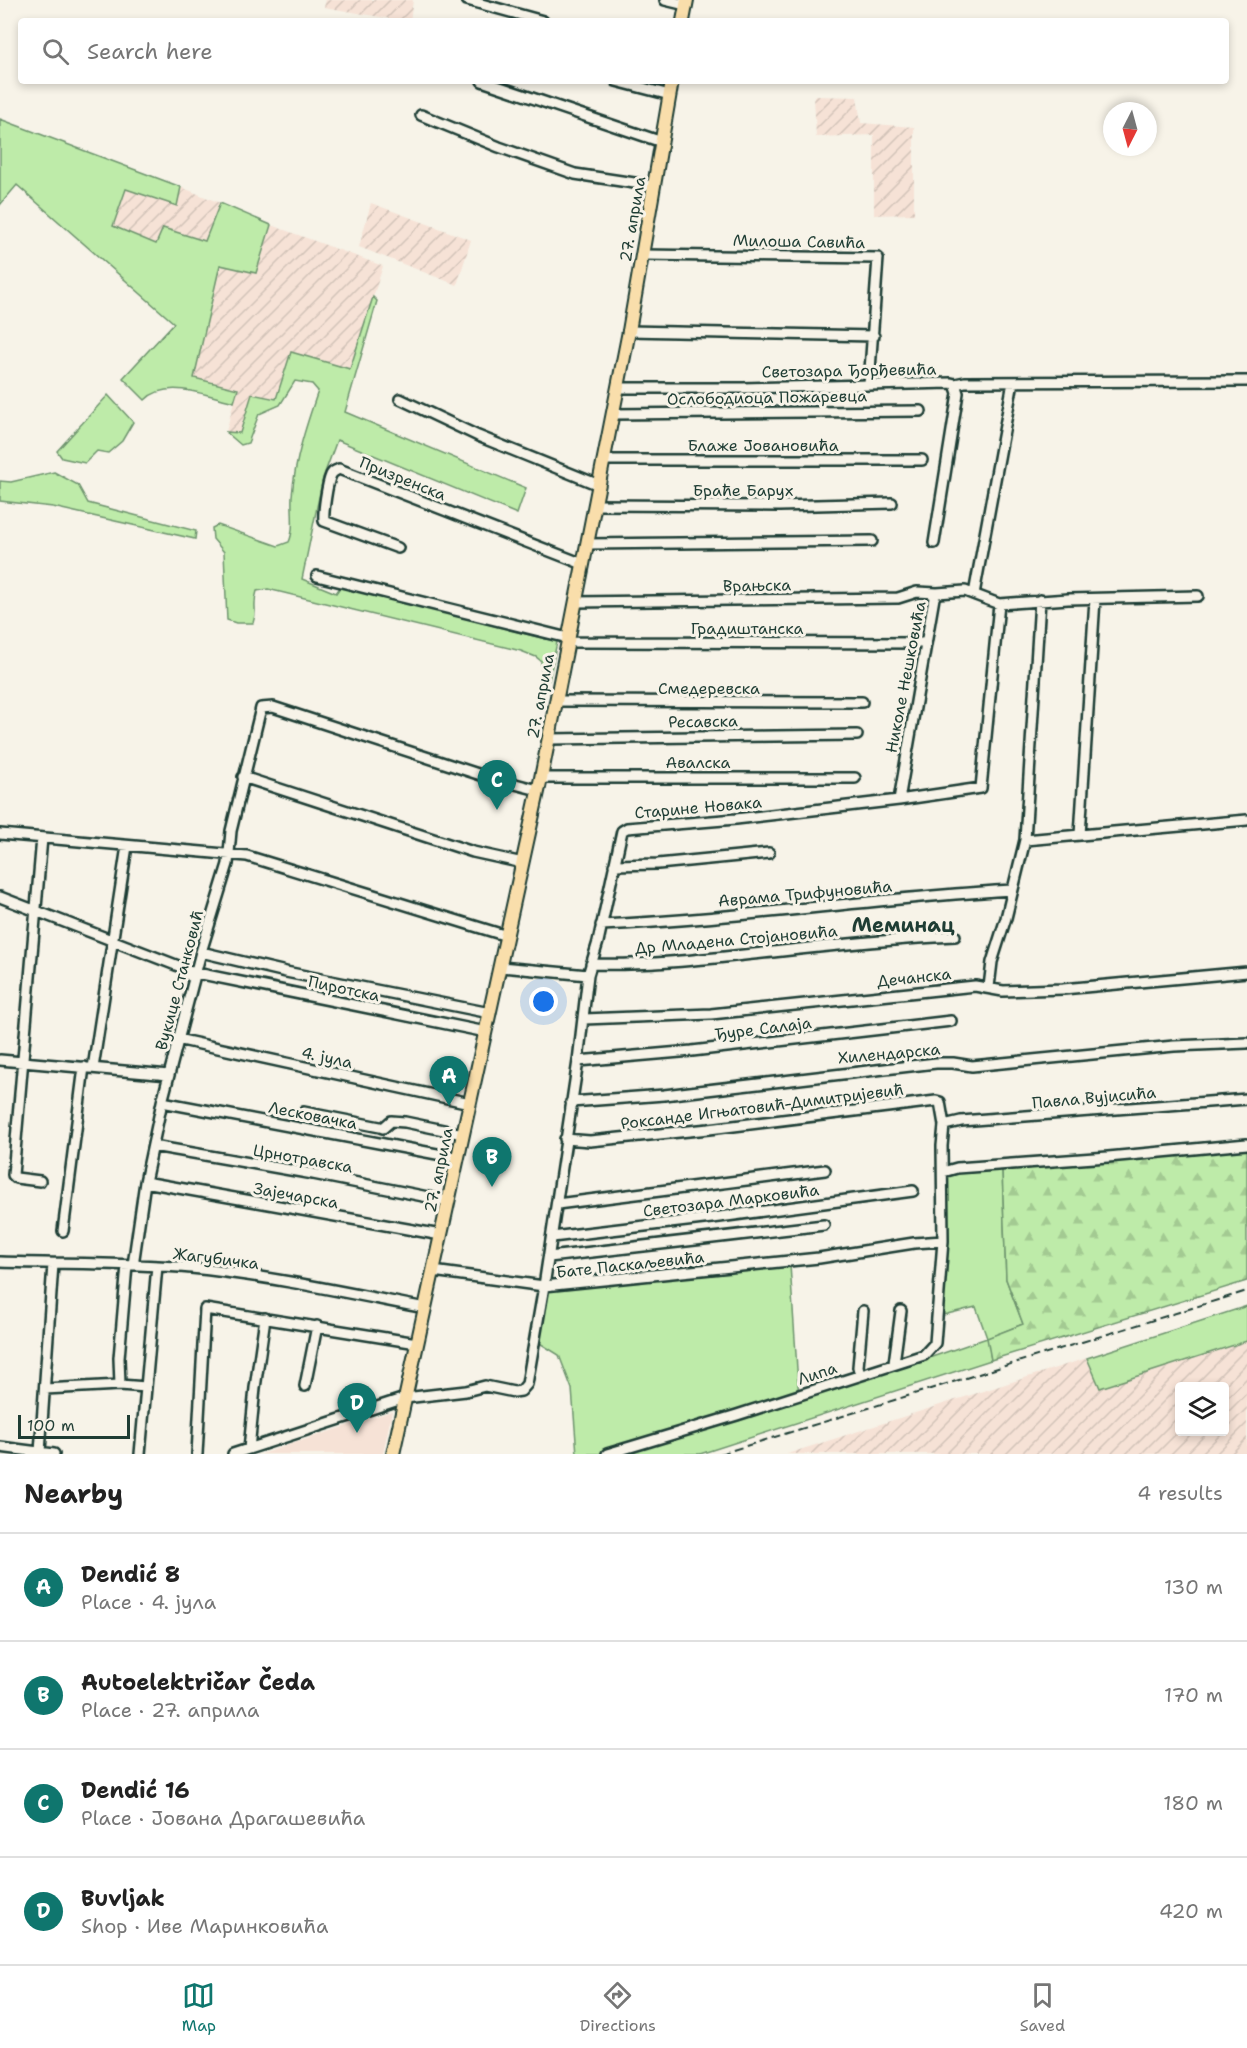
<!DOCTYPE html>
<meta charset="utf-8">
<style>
:root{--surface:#fff;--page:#f6f6f6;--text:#222;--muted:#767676;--line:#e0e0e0;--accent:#0f766e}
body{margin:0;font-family:"Shantell Sans",sans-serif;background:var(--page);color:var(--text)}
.controls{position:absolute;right:18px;bottom:18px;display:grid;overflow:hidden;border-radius:6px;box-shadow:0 3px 9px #0003}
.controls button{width:54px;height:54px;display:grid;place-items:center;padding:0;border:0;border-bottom:2px solid var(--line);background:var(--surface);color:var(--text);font:30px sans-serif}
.compass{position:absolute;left:1103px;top:102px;width:54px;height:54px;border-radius:50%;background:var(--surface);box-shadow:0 3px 9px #0003;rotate:186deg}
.scale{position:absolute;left:18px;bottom:15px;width:112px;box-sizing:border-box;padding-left:6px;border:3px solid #1f3d34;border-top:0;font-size:16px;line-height:21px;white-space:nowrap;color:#1f3d34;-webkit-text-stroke:4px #f7f3e8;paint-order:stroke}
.you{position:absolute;left:544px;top:1002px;width:21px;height:21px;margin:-15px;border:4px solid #fff;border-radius:50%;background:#1a73e8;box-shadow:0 0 0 9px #1a73e833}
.badge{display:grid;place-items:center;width:39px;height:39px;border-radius:50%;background:var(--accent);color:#fff;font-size:20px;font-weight:700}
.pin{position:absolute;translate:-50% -50px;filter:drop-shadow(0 2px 3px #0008)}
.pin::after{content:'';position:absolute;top:32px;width:21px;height:18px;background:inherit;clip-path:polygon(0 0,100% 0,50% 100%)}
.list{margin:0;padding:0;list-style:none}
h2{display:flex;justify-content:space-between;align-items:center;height:78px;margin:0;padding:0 24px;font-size:26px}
h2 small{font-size:20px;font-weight:400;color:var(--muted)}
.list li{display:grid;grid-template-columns:39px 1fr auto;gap:18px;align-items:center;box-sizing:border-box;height:108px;padding:0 24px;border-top:2px solid var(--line)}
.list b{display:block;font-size:22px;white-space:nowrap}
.list p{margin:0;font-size:20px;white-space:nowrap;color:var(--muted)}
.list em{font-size:20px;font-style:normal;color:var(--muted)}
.icon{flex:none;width:33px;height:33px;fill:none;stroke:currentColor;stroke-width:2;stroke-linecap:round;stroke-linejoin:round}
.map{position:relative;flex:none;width:1247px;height:1454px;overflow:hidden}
.search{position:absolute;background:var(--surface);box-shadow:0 3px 9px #0003;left:18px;right:18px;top:18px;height:66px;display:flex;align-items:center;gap:15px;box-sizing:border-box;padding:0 21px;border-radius:6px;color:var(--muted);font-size:22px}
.sheet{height:510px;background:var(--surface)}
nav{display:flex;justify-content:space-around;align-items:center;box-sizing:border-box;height:84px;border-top:2px solid var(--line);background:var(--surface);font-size:16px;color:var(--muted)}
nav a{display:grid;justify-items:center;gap:3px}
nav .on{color:var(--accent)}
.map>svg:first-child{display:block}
</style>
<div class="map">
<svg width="1247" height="1454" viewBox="0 0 1247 1454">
<defs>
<pattern id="industrial-furrows" width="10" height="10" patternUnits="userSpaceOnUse" patternTransform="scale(1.5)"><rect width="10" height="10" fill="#f6e2d6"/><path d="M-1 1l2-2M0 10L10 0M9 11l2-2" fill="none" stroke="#d2c3b8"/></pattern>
<pattern id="forest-firs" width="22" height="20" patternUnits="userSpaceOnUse" patternTransform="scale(1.5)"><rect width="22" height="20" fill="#beeba9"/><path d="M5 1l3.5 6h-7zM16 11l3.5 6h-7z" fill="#a3ca92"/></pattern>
</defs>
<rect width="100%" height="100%" fill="#f7f3e8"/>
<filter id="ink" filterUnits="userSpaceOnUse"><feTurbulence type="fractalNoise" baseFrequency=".0167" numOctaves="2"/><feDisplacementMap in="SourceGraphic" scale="12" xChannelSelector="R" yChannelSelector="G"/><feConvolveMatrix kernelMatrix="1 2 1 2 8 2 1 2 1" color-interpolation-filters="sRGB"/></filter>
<g filter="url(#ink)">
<!-- built -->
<path fill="#f6e2d6" d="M392 1411 383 1454H261Z"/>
<!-- industrial -->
<path fill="url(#industrial-furrows)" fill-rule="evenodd" d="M326 0H413L410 21H403L324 7Z
M814 96 857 97 861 123 914 127V214L874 215V135L816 137Z
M181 187 220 203 205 241 164 228 156 244 113 226 126 189 176 206Z
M371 203 471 240 457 285 359 247Z
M271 225 383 266 350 369 291 353 276 399 252 394 240 434 226 432 237 389 194 378 220 264 256 273Z
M1247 1341V1454H787L1087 1358 1101 1388ZM1180 1386H1224V1432H1180Z"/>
<!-- grass -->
<path fill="#beeba9" stroke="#6e946e" stroke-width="1.5" d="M0 119 181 187 177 206 126 189 113 226 156 244 163 228 205 241 220 203 271 225 256 273 220 265 194 378 238 389 234 402C208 396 167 378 145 400L123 378 174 323 17 185 0 205Z
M373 297 377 301 345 412 526 488 517 514 337 440 323 478 302 579 336 593 341 586 557 642 549 680H542L541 661 536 657 521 651 268 589 257 591C252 606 258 609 253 623H236L227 620 224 552 213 539 212 528 218 525 278 546 289 542C295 529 291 511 292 496 295 459 306 426 318 391L312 384 295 381 280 405 259 414 248 443 241 445 226 432 240 433 252 394 276 399 291 352 350 369Z
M108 395 133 422 122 441 108 453 97 451 85 463 62 458 57 451Z
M54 472 78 485 88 503 196 531 195 539 53 507 0 501V481L11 482Z
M1002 1169 1006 1279 1023 1324 988 1338 991 1360 700 1454H577L572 1389 559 1355 538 1342 546 1291 790 1265 799 1399 877 1376 987 1338 976 1307 943 1315 948 1176 956 1172Z
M1247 1306V1341L1100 1388 1087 1358Z"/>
<!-- forest -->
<path fill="url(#forest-firs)" stroke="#6e946e" stroke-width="1.5" d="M1229 1148H1247V1281L991 1360 987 1338 1023 1324 1006 1279 1002 1169 1171 1156Z"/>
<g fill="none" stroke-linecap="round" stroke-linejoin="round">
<!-- minor casing -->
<g stroke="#1f3d34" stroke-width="14">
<path id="minor" d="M467 0 543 21
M665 0 686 5
M482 81 662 142
M616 81 670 95
M421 115 499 147 575 174 654 186
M642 255 878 258 869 384
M629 331 874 336
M955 384 965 382 1247 381
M618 388H743L951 383 955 384 958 393 934 543
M400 399 478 436 599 485
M613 414 921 411
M603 460H922
M595 505 779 506 892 503
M587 544 872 541
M398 548 324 521C323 512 327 484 331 475 333 471 336 471 339 469L583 564
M317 576 568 638
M974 594 1013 382
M576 602 898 598 917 592 937 593
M568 642 926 643
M556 701 862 702
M549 739 857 735
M243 777 473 852 523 863
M541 778H855
M899 800 934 598 937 593 965 591 999 604 1068 599 1198 596
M0 834 247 856 507 936
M1080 835 1095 599
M1025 840 1247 820
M614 865 658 864 769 853
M0 897 181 967 190 976
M601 925C738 919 875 898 1012 890
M201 952 286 972 490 1013
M591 964C652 966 712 958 773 952 834 945 894 939 955 936
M500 967 588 975
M187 971 486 1032
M989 987 992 962 1006 918 1025 840 1040 600
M584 1019 711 1014 975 986 1003 991 1063 989 1247 972
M177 1039 470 1103
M0 1060 169 1075
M578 1061 692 1051 951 1021
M93 1068 127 846
M162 1102 458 1158
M571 1102 664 1095 936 1063H953L972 1066 1174 1046 1247 1043
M304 1112 380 1127 383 1128 391 1121 405 1122 463 1134
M944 1125 961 1121 1247 1099
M565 1139 590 1141 709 1129 936 1101 940 1102 944 1125 942 1146 943 1241 935 1343 924 1355 737 1415 607 1454
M153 1146 313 1174 448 1201
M943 1172 957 1168 1108 1157 1247 1144
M40 1181 16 1178 13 1175 42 838
M145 1182 441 1235
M557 1204 825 1170
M63 1231 84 1067
M552 1237 712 1218 913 1191
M549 1257 824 1225
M0 1262C64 1264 128 1263 191 1268 270 1276 348 1293 425 1308
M133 1265 145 1182 162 1102 201 952 228 864 231 831 261 708 273 707 481 775 538 790
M433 1271 544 1286 578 1061 588 975 598 942 622 831 627 828 736 819 899 800 981 788 999 604
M894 1363 901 1311
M860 1375 858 1367 863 1311
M120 1385 119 1358 127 1265
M305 1386 317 1326
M45 1389 120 1385 146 1387
M0 1447 54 1454
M249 1449 255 1388 265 1318
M40 1452 53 1264
M140 1454 157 1266
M197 1454 205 1309 417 1343
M233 1454 405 1398 466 1391 485 1386 514 1392 521 1391 527 1384 544 1286 819 1258 914 1243 943 1241"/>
</g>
<!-- major casing -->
<g stroke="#1f3d34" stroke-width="16">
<path id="major" d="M683 21 687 0
M393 1454 541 778 629 331 672 81"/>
</g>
<!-- minor -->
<use href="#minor" stroke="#f7f3e8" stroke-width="9"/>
<!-- major -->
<use href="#major" stroke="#f9deab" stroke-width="12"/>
<!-- rail -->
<path stroke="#1f3d34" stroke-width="2" stroke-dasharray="9 4.5" stroke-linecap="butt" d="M720 1454 1247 1291"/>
</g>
</g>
<g text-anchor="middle" stroke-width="6" stroke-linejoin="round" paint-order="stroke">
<!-- street labels -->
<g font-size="16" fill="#1f3d34" stroke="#f7f3e8">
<text transform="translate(632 219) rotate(-80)" y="6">27. априла</text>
<text transform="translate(799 241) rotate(1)" y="6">Милоша Савића</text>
<text transform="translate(849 370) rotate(-1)" y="6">Светозара Ђорђевића</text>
<text transform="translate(767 397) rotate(-1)" y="6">Ослободиоца Пожаревца</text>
<text x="763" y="451">Блаже Јовановића</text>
<text transform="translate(403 478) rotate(22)" y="6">Призренска</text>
<text x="743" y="496">Браће Барух</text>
<text transform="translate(757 585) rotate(-1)" y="6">Врањска</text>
<text x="747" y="634">Градиштанска</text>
<text transform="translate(905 677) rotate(-79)" y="6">Николе Нешковића</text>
<text x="709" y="694">Смедеревска</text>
<text transform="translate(540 696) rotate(-79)" y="6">27. априла</text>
<text transform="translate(703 721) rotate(-1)" y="6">Ресавска</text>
<text x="698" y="768">Авалска</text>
<text transform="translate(698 807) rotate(-5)" y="6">Старине Новака</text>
<text transform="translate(805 893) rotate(-5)" y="6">Аврама Трифуновића</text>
<text transform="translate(736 939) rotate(-5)" y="6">Др Младена Стојановића</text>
<text transform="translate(914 977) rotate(-6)" y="6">Дечанска</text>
<text transform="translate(179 980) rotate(-75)" y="6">Вукице Станковић</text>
<text transform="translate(344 988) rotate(12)" y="6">Пиротска</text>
<text transform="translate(763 1028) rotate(-7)" y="6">Ђуре Салаја</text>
<text transform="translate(889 1053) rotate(-5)" y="6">Хилендарска</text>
<text transform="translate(327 1057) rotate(12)" y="6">4. јула</text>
<text transform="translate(1094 1097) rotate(-5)" y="6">Павла Вујисића</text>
<text transform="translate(762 1106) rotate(-7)" y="6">Роксанде Игњатовић-Димитријевић</text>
<text transform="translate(313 1115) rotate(11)" y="6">Лесковачка</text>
<text transform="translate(303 1158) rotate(10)" y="6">Црнотравска</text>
<text transform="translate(438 1170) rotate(-78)" y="6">27. априла</text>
<text transform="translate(296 1195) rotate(10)" y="6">Зајечарска</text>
<text transform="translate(731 1200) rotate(-7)" y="6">Светозара Марковића</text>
<text transform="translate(216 1258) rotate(7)" y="6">Жагубичка</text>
<text transform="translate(630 1264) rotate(-6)" y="6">Бате Паскаљевића</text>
<text transform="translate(817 1373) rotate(-18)" y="6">Липа</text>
</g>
<!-- quarter labels -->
<g font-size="20" font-weight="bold" fill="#1f3d34" stroke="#f7f3e8">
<text x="903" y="932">Меминац</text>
</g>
</g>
</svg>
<div class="controls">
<button><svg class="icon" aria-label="layers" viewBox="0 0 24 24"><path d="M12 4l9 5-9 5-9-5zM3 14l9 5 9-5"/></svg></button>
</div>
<svg class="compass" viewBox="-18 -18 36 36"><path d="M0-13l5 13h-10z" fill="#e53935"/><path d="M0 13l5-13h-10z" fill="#767676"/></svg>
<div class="scale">100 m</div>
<div class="you"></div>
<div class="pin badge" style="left:449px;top:1106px">A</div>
<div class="pin badge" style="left:492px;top:1187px">B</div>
<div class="pin badge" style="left:497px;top:810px">C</div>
<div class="pin badge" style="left:357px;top:1433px">D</div>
<div class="search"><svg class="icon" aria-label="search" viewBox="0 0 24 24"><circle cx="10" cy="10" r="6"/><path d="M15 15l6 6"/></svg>Search here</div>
</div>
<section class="sheet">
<h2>Nearby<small>4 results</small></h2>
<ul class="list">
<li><span class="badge">A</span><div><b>Dendić 8</b><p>Place · 4. јула</p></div><em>130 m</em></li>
<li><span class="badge">B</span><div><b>Autoelektričar Čeda</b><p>Place · 27. априла</p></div><em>170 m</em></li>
<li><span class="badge">C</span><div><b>Dendić 16</b><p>Place · Јована Драгашевића</p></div><em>180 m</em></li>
<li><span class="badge">D</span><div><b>Buvljak</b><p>Shop · Иве Маринковића</p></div><em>420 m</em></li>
</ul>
</section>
<nav>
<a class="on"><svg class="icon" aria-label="map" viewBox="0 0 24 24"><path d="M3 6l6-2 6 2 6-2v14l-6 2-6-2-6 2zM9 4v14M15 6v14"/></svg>Map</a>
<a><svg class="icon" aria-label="directions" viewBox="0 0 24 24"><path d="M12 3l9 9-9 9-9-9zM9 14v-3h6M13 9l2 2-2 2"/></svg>Directions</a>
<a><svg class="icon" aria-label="saved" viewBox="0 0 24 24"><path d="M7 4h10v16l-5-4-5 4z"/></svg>Saved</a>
</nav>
